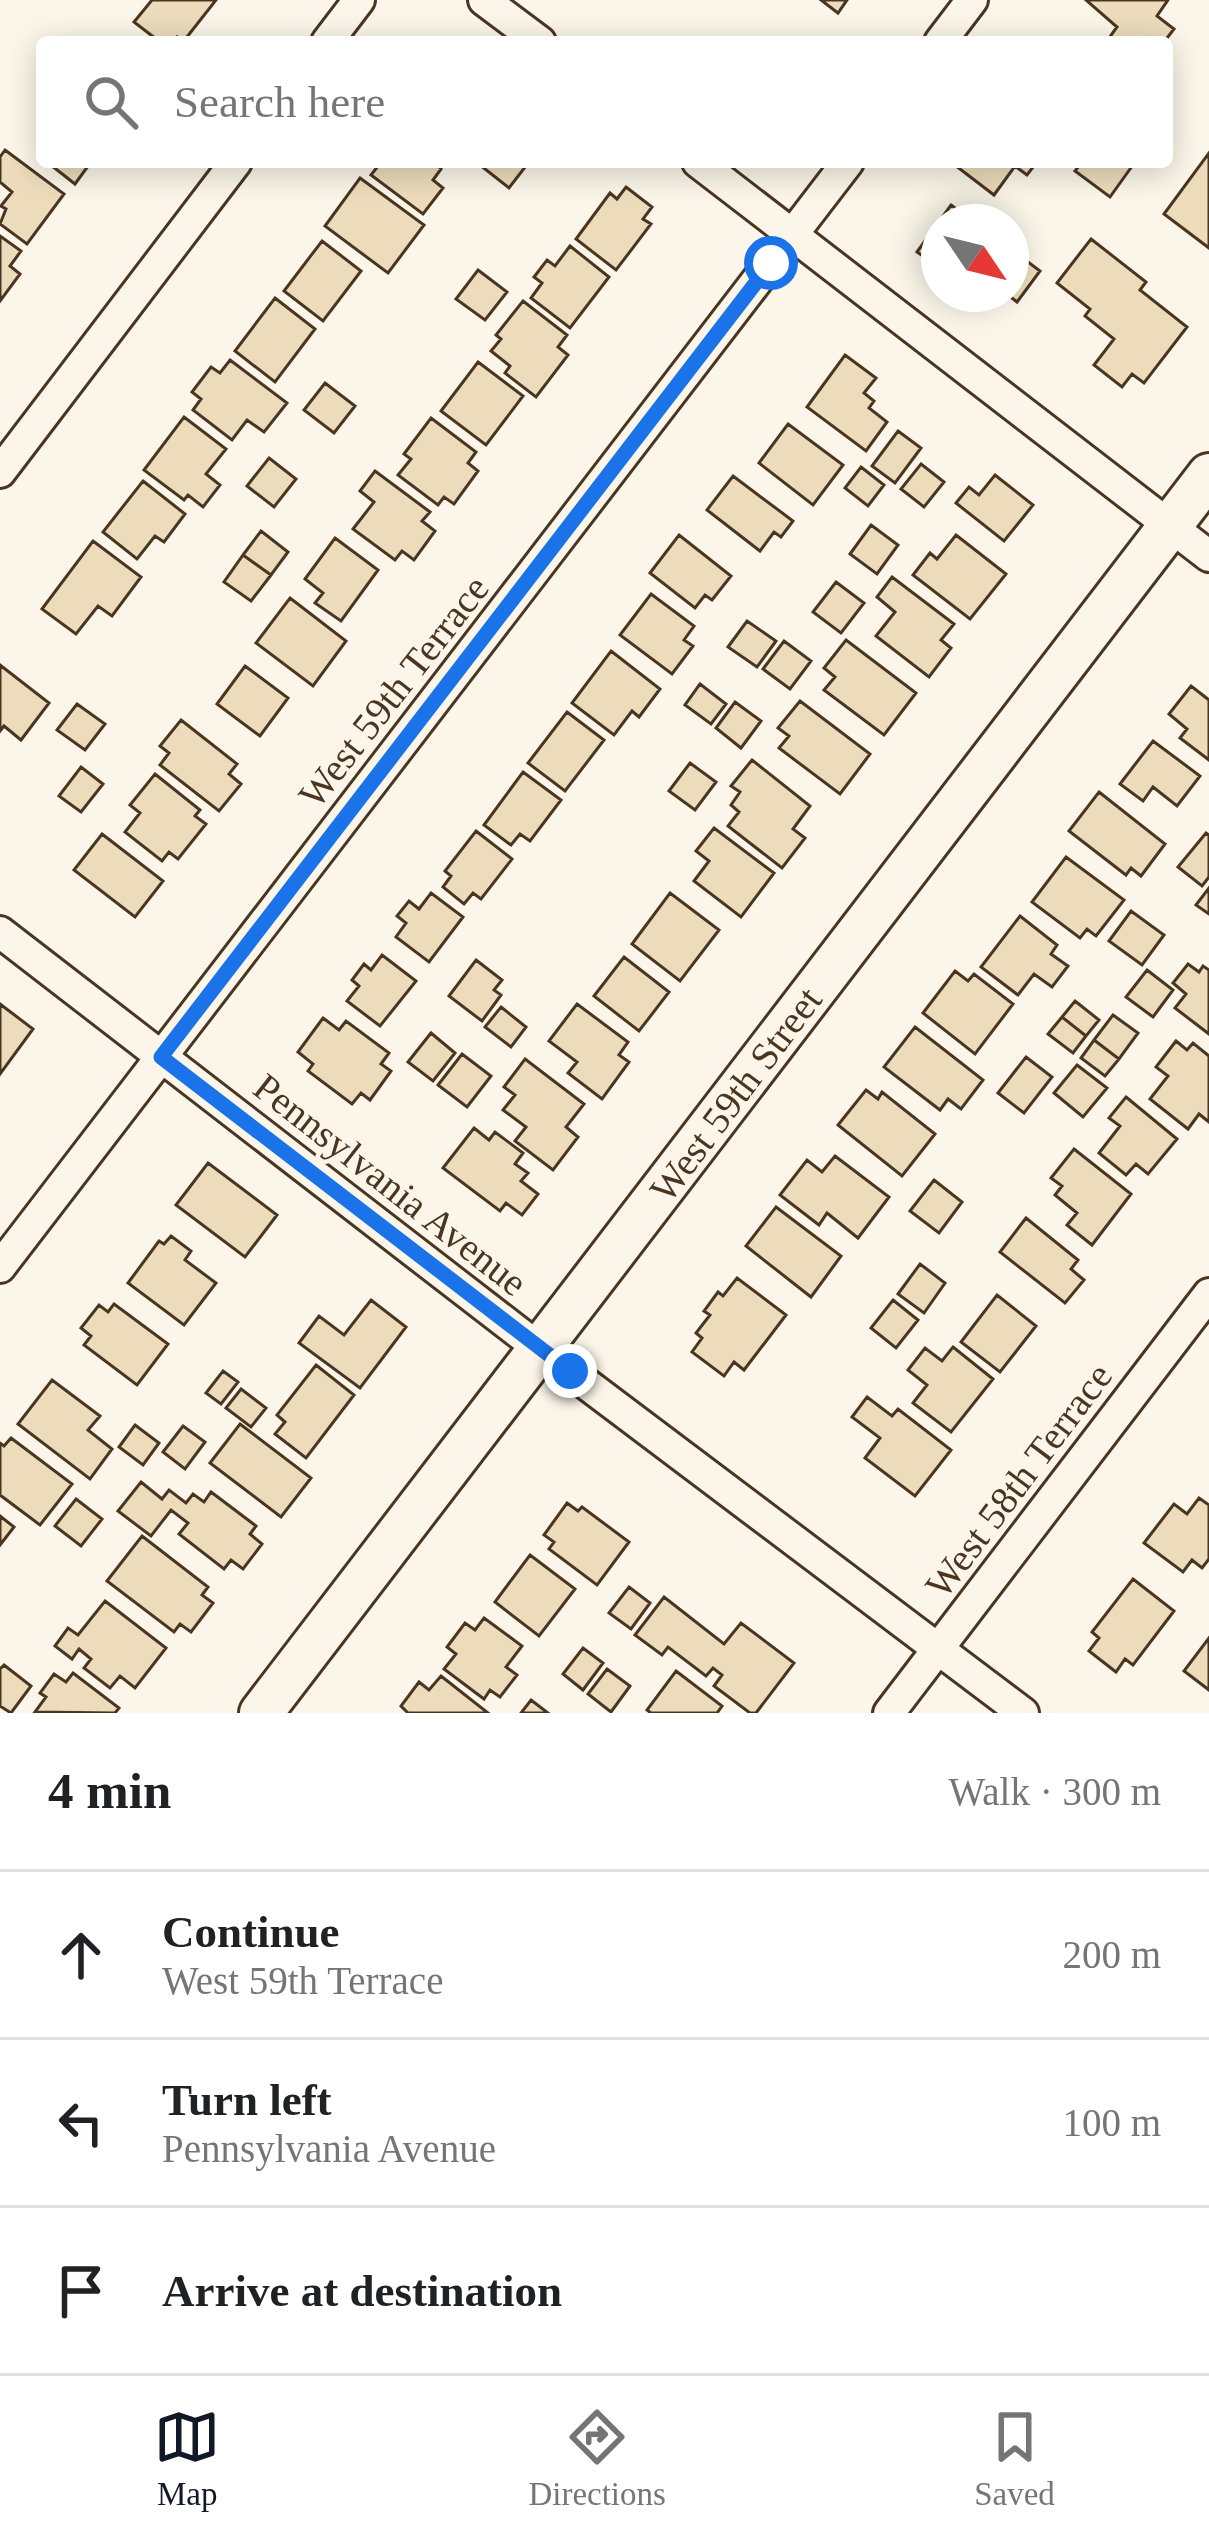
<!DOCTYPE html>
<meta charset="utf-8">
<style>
:root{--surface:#fff;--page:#f6f6f6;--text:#202124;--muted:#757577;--line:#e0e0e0;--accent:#111827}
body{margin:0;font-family:"Times New Roman",serif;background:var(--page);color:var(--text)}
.compass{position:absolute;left:921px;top:204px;width:108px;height:108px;border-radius:50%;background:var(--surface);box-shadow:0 6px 30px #0003;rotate:125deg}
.stop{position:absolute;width:36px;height:36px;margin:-27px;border:9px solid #1a73e8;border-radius:50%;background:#fff}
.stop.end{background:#1a73e8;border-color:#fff;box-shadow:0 3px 12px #0008}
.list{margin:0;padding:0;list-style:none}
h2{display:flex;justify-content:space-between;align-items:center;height:156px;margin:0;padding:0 48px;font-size:51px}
h2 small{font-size:39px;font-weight:400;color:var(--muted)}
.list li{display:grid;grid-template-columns:78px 1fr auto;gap:36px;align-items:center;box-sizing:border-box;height:168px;padding:0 48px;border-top:3px solid var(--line)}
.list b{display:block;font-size:45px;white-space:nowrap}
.list p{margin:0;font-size:39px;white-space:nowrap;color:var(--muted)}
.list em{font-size:39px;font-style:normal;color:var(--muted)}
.icon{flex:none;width:66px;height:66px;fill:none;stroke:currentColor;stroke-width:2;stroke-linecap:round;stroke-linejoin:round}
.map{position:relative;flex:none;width:1209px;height:1713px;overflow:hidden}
.search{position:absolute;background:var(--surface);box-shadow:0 6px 30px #0003;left:36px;right:36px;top:36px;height:132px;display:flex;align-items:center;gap:30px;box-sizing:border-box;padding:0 42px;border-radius:12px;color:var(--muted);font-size:45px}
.sheet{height:660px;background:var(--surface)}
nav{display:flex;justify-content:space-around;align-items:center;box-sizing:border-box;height:168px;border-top:3px solid var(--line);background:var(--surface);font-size:33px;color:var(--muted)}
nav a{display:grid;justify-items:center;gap:6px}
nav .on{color:var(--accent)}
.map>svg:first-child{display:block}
</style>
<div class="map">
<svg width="1209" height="1713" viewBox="0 0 1209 1713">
<rect width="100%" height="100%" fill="#fbf6e9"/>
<!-- building -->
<path fill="#ecdcbc" stroke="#4a3520" stroke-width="3" d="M152 0H216L183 42 177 37 173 42H160L134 22Z
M821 0H847L838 13Z
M1086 0H1168L1157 16 1174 29 1164 42H1115L1109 38 1117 27Z
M5 150 64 194 27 244 0 224 6 209 1 206 12 192 0 182V157Z
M1209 153V248L1164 214Z
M47 162H91L75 184Z
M381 162H435L441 169 433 180 443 188 423 214 371 175Z
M483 162H529L509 188 480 165Z
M959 162H1037L1027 175 1015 166 994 195 956 166Z
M1082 162H1135L1110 197 1075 171Z
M360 178 424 225 388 273 325 226Z
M626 187 652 207 643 219 651 224 616 270 576 239 610 193 617 199Z
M951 205 974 222H939V267L917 252Z
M0 236 21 251 10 266 20 274 0 301Z
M1091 239 1146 282 1140 290 1187 327 1144 383 1132 374 1122 387 1094 365 1114 339 1085 316 1090 309 1057 283Z
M322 241 361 271 323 321 284 291Z
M570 246 609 277 570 328 531 298 542 283 534 277 547 260 555 266Z
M1011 249 1040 271 1017 302 1007 294H1011Z
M478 270 507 292 485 320 456 299Z
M275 298 315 329 275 382 235 351Z
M523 301 567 335 558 347 568 355 536 397 505 373 510 366 491 351 501 339 496 335Z
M845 355 876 378 864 393 874 401 869 408 887 422 866 451 807 407Z
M230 360 287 403 264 432 247 420 232 440 193 410 201 399 192 392 211 367 220 373Z
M478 362 523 396 486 445 441 411Z
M325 383 355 406 334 433 304 410Z
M184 417 226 449 206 474 220 485 203 507 188 495 184 500 144 470Z
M431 418 476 452 468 463 478 471 454 504 444 497 438 505 398 475 411 459 404 454Z
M788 424 843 465 813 505 759 463Z
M898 431 921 448 895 483 872 466Z
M269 458 296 479 274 507 247 486Z
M921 464 944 482 924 507 901 489Z
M861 467 884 485 868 506 845 488Z
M375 471 430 512 422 521 435 531 414 560 402 551 395 560 353 529 374 502 360 491Z
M995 475 1033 505 1004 541 956 503 969 487 979 495Z
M733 476 793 521 781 537 774 532 760 551 707 510Z
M143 481 185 514 164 542 155 536 137 559 103 532Z
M871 525 898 545 877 574 850 554Z
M261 531 288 552 271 575 243 555Z
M679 535 731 576 712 600 705 595 695 608 650 573Z
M956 535 1006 574 970 619 913 575 930 553 937 559Z
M335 538 378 570 341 621 315 603 323 593 305 579Z
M93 541 141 577 112 616 98 606 76 634 42 609Z
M243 555 271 575 251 601 224 582Z
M892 577 954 624 941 640 951 648 929 677 876 636 895 612 877 597Z
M836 582 864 603 841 633 813 612Z
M651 594 694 626 684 640 693 646 672 674 620 635Z
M290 598 346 641 313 686 256 643Z
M747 621 776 641 757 667 728 647Z
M846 640 916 693 884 735 824 690 835 677 824 668Z
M784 641 811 661 790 689 763 669Z
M611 651 660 689 639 717 632 711 614 735 572 703Z
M0 665 49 703 21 740 4 726 0 731Z
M245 666 288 698 260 736 217 704Z
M700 684 726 704 711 724 685 705Z
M1191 686 1209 700V760L1180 738 1187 729 1169 714Z
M800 701 870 754 840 794 779 748 789 736 778 728Z
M735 702 761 721 741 748 716 728Z
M77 704 105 724 85 750 57 730Z
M567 712 604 740 565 791 528 763Z
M181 720 237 764 229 774 241 784 219 811 160 765 169 753 160 746Z
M1153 741 1200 776 1177 806 1153 787 1143 801 1120 784Z
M752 760 810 806 793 829 805 838 782 868 728 826 739 812 731 805 740 792 731 786Z
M690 763 716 782 695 810 669 791Z
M81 767 103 784 81 812 59 796Z
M523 772 561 800 530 841 520 834 511 845 484 825Z
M155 774 200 810 195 816 206 824 178 859 169 852 162 861 125 832 140 813 130 805Z
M1099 792 1165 844 1141 876 1131 868 1126 875 1069 831Z
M714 828 774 873 741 917 694 881 709 861 696 851Z
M476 831 512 859 481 899 473 893 464 904 443 887 451 876 445 871Z
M1206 833 1209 835V877L1202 886 1178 867Z
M102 834 163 881 135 917 74 870Z
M1066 857 1124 900 1096 936 1087 929 1080 938 1032 902Z
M1209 888V914L1196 905Z
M431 893 463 917 429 962 396 937 406 923 397 916 409 901 419 909Z
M670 893 719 930 680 981 632 944Z
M1131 911 1164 935 1142 965 1109 941Z
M1020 916 1057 945 1051 954 1068 966 1052 987 1034 974 1018 995 981 967Z
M382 955 416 981 380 1026 347 1001 359 986 352 980 364 964 371 970Z
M624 957 669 992 639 1031 594 996Z
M476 960 502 980 494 990 501 995 482 1021 449 996Z
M1188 964 1199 972 1203 966 1209 970V1034L1175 1008 1186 994 1173 983Z
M1147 970 1173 990 1153 1017 1126 997Z
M955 971 968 981 974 974 1013 1004 975 1054 923 1013Z
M1075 1001 1099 1020 1086 1036 1062 1017Z
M0 1004 33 1029 0 1074Z
M577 1004 628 1042 619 1055 629 1062 602 1099 568 1073 577 1062 549 1041Z
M501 1007 526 1027 511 1047 485 1027Z
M1113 1015 1138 1033 1119 1059 1094 1040Z
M1062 1017 1086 1036 1073 1053 1048 1034Z
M323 1018 339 1030 346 1021 389 1053 381 1064 391 1071 370 1100 361 1093 352 1104 308 1071 313 1064 298 1052Z
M915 1027 983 1080 961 1109 948 1099 940 1110 884 1067Z
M431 1033 455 1053 433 1081 408 1062Z
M1094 1040 1119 1059 1105 1076 1081 1058Z
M1176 1041 1187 1050 1193 1043 1209 1056V1122L1199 1114 1188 1129 1150 1099 1168 1076 1156 1067Z
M462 1054 491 1076 467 1107 438 1085Z
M1026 1057 1052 1077 1024 1113 998 1093Z
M525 1059 584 1104 566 1127 578 1137 553 1170 515 1141 526 1127 503 1110 515 1095 504 1087Z
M1077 1065 1107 1088 1083 1117 1054 1093Z
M866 1090 878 1099 882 1092 935 1134 902 1176 838 1125Z
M1126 1097 1177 1139 1148 1174 1136 1164 1126 1175 1099 1153 1120 1126 1109 1118Z
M474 1128 489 1140 495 1132 523 1153 515 1164 528 1173 521 1181 538 1194 522 1215 506 1203 500 1211 443 1168Z
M1074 1149 1131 1194 1092 1245 1067 1225 1077 1213 1055 1195 1062 1186 1051 1178Z
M835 1156 889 1197 858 1238 827 1213 819 1225 780 1195 807 1160 822 1172Z
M208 1163 277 1215 245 1257 176 1205Z
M934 1180 962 1202 939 1233 910 1211Z
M776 1207 841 1256 811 1297 746 1246Z
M1026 1218 1078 1260 1071 1269 1084 1280 1065 1303 1000 1252Z
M171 1236 191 1251 185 1260 216 1283 184 1325 128 1283 159 1241 164 1244Z
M920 1264 945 1283 924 1313 898 1294Z
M737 1278 786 1315 744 1370 734 1362 724 1376 692 1352 702 1338 696 1333 710 1315 704 1311 718 1292 723 1296Z
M997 1295 1036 1326 1000 1372 961 1342Z
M371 1300 406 1327 360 1388 299 1343 319 1316 344 1335Z
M893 1300 918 1320 896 1348 871 1328Z
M114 1304 168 1344 137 1385 84 1345 91 1336 81 1328 99 1305 108 1312Z
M953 1347 993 1379 951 1432 913 1403 927 1385 908 1370 925 1348 942 1361Z
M316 1365 354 1395 306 1458 275 1434 285 1422 277 1415Z
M223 1371 238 1382 221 1404 206 1393Z
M52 1380 100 1416 88 1430 112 1449 90 1479 18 1424Z
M241 1389 266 1408 251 1427 226 1408Z
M867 1397 892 1416 898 1409 951 1450 915 1496 865 1458 880 1438 852 1417Z
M240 1424 311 1478 281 1517 210 1463Z
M135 1425 159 1443 143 1465 119 1447Z
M183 1426 205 1442 185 1469 163 1452Z
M11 1438 72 1484 40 1525 0 1495V1443L4 1446Z
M141 1482 162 1499 169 1490 186 1503 193 1494 204 1502 211 1492 256 1526 250 1534 262 1544 243 1569 231 1560 224 1569 179 1534 188 1523 171 1510 151 1536 118 1511Z
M1199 1498 1209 1505V1559L1202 1568 1192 1560 1183 1572 1144 1543 1174 1504 1187 1514Z
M76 1499 102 1519 81 1546 55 1526Z
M567 1503 578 1511 582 1507 629 1542 597 1585 549 1549 554 1542 544 1535Z
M0 1516 14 1527 0 1545Z
M142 1536 208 1587 202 1595 213 1603 191 1632 180 1624 174 1632 107 1581Z
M530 1555 575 1589 539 1636 495 1602Z
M1133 1579 1174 1611 1133 1665 1125 1659 1116 1672 1089 1651 1099 1638 1092 1632Z
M629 1587 650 1603 631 1629 609 1613Z
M664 1597 724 1644 741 1623 794 1663 756 1713H750L714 1686 722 1675 713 1668 706 1676 668 1647 662 1655 635 1635Z
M105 1601 166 1648 135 1688 120 1676 110 1688 84 1668 91 1659 79 1649 72 1659 55 1646 68 1628 78 1635Z
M484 1618 522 1646 506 1667 517 1675 500 1697 490 1690 484 1699 444 1669 456 1654 447 1647 465 1623 475 1630Z
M1209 1638V1690L1184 1671Z
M583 1648 603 1663 583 1690 563 1674Z
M4 1665 31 1686 11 1713 0 1706V1669Z
M607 1669 630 1686 611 1712 588 1694Z
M676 1671 722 1706 717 1713H651L647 1710Z
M73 1673 119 1708 115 1713 35 1712 46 1697 40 1693 54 1674 66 1682Z
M441 1676 488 1713H408L401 1706 419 1682 429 1690Z
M531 1700 548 1713H521Z"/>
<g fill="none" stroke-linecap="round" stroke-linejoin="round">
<!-- street casing -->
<g stroke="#4a3520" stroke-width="36">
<path id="street" d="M484 0 540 42
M327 42 359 0
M940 42 972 0
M698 162 1209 556
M0 472 236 162
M0 932 540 1349 1023 1713
M0 1267 848 162
M889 1713 1209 1294"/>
</g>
<!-- secondary casing -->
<g stroke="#4a3520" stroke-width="48">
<path id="secondary" d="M261 1713 1209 475"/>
</g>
<!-- street -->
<use href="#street" stroke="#fbf6e9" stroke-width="30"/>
<!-- secondary -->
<use href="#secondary" stroke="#fbf6e9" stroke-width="42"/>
</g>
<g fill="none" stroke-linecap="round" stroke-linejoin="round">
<!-- route -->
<path stroke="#1a73e8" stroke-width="15" d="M570 1371 161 1057 771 263"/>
</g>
<g text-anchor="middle" stroke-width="9" stroke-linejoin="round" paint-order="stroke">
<!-- street labels -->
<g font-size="39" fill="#4a3520" stroke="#fbf6e9">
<text transform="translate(393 691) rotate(-52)" y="14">West 59th Terrace</text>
<text transform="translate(735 1094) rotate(-53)" y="14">West 59th Street</text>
<text transform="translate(391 1184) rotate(38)" y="14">Pennsylvania Avenue</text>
<text transform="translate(1018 1480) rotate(-53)" y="14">West 58th Terrace</text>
</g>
</g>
</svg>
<svg class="compass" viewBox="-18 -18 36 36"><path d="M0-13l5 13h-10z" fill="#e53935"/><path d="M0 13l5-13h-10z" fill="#757577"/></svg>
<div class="stop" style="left:771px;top:263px"></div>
<div class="stop end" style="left:570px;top:1371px"></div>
<div class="search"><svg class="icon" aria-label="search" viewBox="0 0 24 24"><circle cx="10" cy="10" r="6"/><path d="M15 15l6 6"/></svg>Search here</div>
</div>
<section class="sheet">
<h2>4 min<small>Walk · 300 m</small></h2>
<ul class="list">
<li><svg class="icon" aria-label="ahead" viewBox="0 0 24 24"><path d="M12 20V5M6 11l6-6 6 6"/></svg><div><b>Continue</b><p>West 59th Terrace</p></div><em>200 m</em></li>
<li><svg class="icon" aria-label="left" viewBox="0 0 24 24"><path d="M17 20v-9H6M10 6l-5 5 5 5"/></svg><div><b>Turn left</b><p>Pennsylvania Avenue</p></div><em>100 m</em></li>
<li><svg class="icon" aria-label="arrive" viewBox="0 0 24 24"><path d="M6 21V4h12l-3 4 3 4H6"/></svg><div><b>Arrive at destination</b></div></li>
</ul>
</section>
<nav>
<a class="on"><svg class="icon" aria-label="map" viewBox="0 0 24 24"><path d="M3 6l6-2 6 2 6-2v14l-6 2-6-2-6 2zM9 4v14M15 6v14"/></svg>Map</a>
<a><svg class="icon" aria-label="directions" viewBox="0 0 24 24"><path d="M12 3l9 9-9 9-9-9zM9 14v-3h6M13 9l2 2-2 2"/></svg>Directions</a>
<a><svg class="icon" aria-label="saved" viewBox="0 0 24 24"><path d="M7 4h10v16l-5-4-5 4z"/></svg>Saved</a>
</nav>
